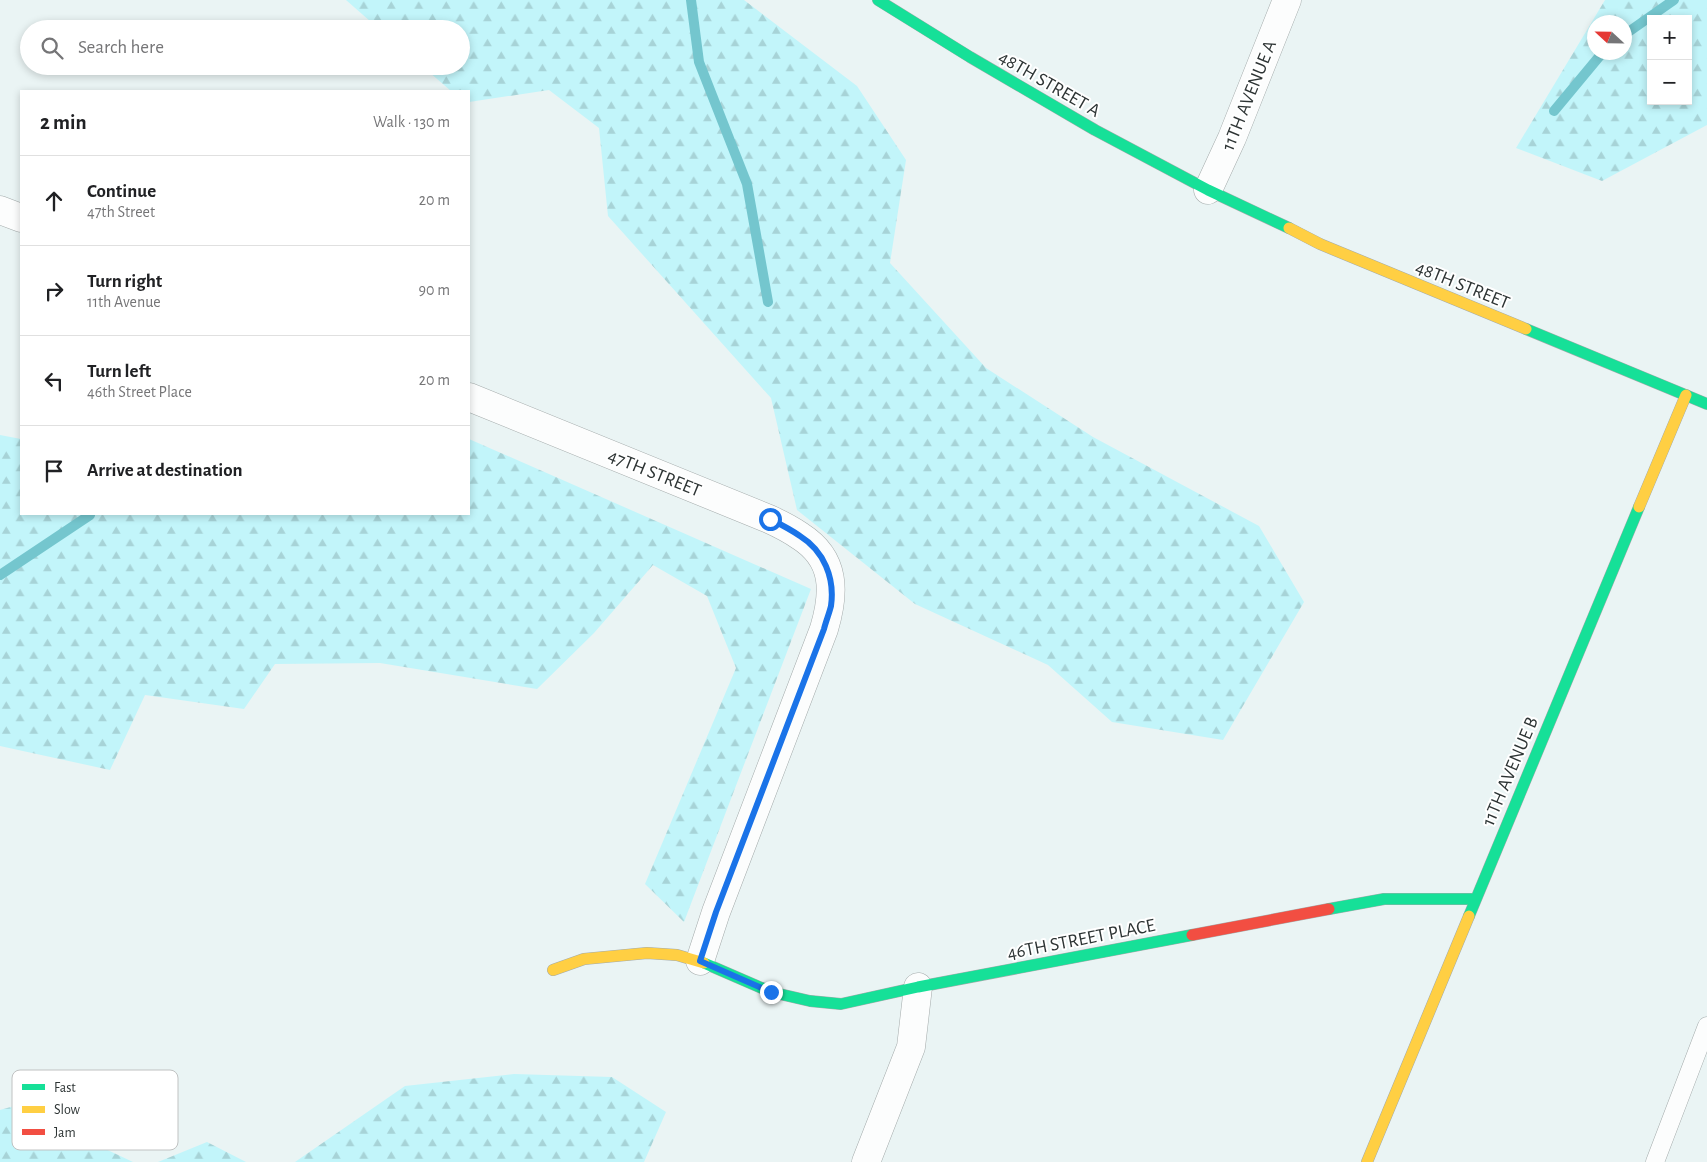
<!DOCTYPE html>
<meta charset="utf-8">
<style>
:root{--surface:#fff;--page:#f6f6f6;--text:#202124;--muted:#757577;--line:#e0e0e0}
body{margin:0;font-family:"Alegreya Sans",sans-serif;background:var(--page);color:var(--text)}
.controls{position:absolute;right:15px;top:15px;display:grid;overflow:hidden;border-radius:0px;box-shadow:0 2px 8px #0003}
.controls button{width:45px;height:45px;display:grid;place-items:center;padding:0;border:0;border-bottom:1px solid var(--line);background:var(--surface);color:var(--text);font:25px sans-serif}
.compass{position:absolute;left:1587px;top:15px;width:45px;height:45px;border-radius:50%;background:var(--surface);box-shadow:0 2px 8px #0003;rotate:292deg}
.stop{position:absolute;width:15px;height:15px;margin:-11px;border:4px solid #1a73e8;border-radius:50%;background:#fff}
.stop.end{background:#1a73e8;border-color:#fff;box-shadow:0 1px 5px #0008}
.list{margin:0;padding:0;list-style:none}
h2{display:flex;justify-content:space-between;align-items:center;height:65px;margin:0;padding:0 20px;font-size:21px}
h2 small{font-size:16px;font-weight:400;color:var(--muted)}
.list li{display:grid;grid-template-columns:32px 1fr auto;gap:15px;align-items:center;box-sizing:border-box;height:90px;padding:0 20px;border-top:1px solid var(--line)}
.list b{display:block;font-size:19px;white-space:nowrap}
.list p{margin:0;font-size:16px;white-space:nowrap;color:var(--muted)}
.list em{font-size:16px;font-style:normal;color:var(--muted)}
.icon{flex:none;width:28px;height:28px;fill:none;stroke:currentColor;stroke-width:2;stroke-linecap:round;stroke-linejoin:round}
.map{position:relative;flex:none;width:1707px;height:1162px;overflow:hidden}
.search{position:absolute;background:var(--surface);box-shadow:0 2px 8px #0003;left:20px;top:20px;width:450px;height:55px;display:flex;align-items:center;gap:12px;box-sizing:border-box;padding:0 18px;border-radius:28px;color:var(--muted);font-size:19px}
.panel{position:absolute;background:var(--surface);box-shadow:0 2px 8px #0003;left:20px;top:90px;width:450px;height:425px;border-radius:0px}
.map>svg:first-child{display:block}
</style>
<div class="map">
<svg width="1707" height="1162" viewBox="0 0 1707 1162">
<defs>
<pattern id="forest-firs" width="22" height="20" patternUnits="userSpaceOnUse" patternTransform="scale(1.25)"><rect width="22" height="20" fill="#c2f5fa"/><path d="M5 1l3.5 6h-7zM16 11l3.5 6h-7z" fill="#a7d3d7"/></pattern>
</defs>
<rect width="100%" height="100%" fill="#eaf4f4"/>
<!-- forest -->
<path fill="url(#forest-firs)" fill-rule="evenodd" d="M346 0H744L857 86 906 160 890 263 986 368 1093 437 1259 526 1304 602 1223 740 1112 722 1048 665 915 604 797 510 771 398 608 216 599 128 549 90 469 102V91H451L422 66H461V29H379Z
M1605 0H1707V125L1602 181 1516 148ZM1651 19H1688V101H1651ZM1624 22V52H1594V22Z
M0 435 21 439V514H469V439L811 589 684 922 645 884 736 668 707 596 653 565 594 633 537 689 380 663 275 664 244 709 145 695 110 770 0 746Z
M514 1074 612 1077 666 1112 644 1162H295L405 1086Z
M14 1106 133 1162H0V1110Z
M207 1142 246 1162H158Z"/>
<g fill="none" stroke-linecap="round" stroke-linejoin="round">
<!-- stream -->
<path stroke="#74c6ce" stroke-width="10" d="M691 0 699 62 747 184 768 302
M1624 35 1674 0
M1554 111 1603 52
M0 575 90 515"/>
<!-- lane casing -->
<g stroke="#a4abab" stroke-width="19">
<path id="lane" d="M1655 1162 1707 1026"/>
</g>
<!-- street casing -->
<g stroke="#a4abab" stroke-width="29">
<path id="street" d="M1208 190 1232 138 1287 0
M0 210 21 218
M469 397 769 519C780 524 790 529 800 536 836 559 835 592 824 629L716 912 700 961
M866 1162 911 1047 918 987"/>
</g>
<!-- fast casing -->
<g stroke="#a4abab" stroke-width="12">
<path id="fast" d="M878 0 970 57 1095 130 1208 190 1289 228
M1526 329 1707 404
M1329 909 1384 899H1475
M1469 916 1639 507
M704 963 771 992 810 1001 841 1004 918 987 1192 935"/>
</g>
<!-- slow casing -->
<g stroke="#a4abab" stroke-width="12">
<path id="slow" d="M1289 228 1320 244 1526 329
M1639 507 1686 395
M553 970 584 959 647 953 677 955 704 963
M1367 1162 1469 916"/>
</g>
<!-- jam casing -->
<g stroke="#a4abab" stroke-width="12">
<path id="jam" d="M1192 935 1329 909"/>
</g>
<!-- lane -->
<use href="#lane" stroke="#fcfdfd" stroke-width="18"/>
<!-- street -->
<use href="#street" stroke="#fcfdfd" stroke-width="28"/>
<!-- fast -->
<use href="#fast" stroke="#16e098" stroke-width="11"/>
<!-- slow -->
<use href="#slow" stroke="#ffcf43" stroke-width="11"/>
<!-- jam -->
<use href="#jam" stroke="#f24e42" stroke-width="11"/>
</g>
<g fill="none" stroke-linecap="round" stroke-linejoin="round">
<!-- route -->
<path stroke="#1a73e8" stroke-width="6" d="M770 519C780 524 790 529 800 536 824 551 835 578 831 606 829 614 826 621 824 629L716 912 700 961 771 992"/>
</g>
<g text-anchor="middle" stroke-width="4" stroke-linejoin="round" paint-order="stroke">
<!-- street labels -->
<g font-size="19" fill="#2d3434" stroke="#fff">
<text transform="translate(1050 83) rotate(30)" y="7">48TH STREET A</text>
<text transform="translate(1248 95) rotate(-68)" y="7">11TH AVENUE A</text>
<text transform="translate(1463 284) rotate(22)" y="7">48TH STREET</text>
<text transform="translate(655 472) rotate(22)" y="7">47TH STREET</text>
<text transform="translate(1509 771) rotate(-67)" y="7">11TH AVENUE B</text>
<text transform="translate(1081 938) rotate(-11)" y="7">46TH STREET PLACE</text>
</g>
</g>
<!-- legend -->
<rect x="12" y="1070" width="166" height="80" rx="8" fill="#fff" stroke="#c0c2c2" stroke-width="1"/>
<rect x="22" y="1084" width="23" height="6" fill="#16e098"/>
<rect x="22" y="1106" width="23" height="7" fill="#ffcf43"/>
<rect x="22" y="1129" width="23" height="6" fill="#f24e42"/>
<g font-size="14" fill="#2d3434">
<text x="54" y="1092">Fast</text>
<text x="54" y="1114">Slow</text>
<text x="54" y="1137">Jam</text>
</g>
</svg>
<div class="controls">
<button>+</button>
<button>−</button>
</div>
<svg class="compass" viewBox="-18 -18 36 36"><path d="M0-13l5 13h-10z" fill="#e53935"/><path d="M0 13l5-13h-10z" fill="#757577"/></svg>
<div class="stop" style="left:770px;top:519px"></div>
<div class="stop end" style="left:771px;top:992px"></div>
<div class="search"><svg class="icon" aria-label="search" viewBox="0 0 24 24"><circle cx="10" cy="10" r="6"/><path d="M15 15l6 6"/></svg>Search here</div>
<section class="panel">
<h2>2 min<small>Walk · 130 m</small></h2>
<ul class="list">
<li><svg class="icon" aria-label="ahead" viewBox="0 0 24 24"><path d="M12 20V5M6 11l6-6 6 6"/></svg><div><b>Continue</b><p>47th Street</p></div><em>20 m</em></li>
<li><svg class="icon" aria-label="right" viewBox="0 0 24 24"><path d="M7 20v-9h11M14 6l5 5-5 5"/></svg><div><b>Turn right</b><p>11th Avenue</p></div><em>90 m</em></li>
<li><svg class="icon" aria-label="left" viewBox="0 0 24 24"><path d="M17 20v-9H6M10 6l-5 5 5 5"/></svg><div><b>Turn left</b><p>46th Street Place</p></div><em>20 m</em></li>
<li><svg class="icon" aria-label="arrive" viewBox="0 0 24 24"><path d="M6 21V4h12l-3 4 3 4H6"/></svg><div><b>Arrive at destination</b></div></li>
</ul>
</section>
</div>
